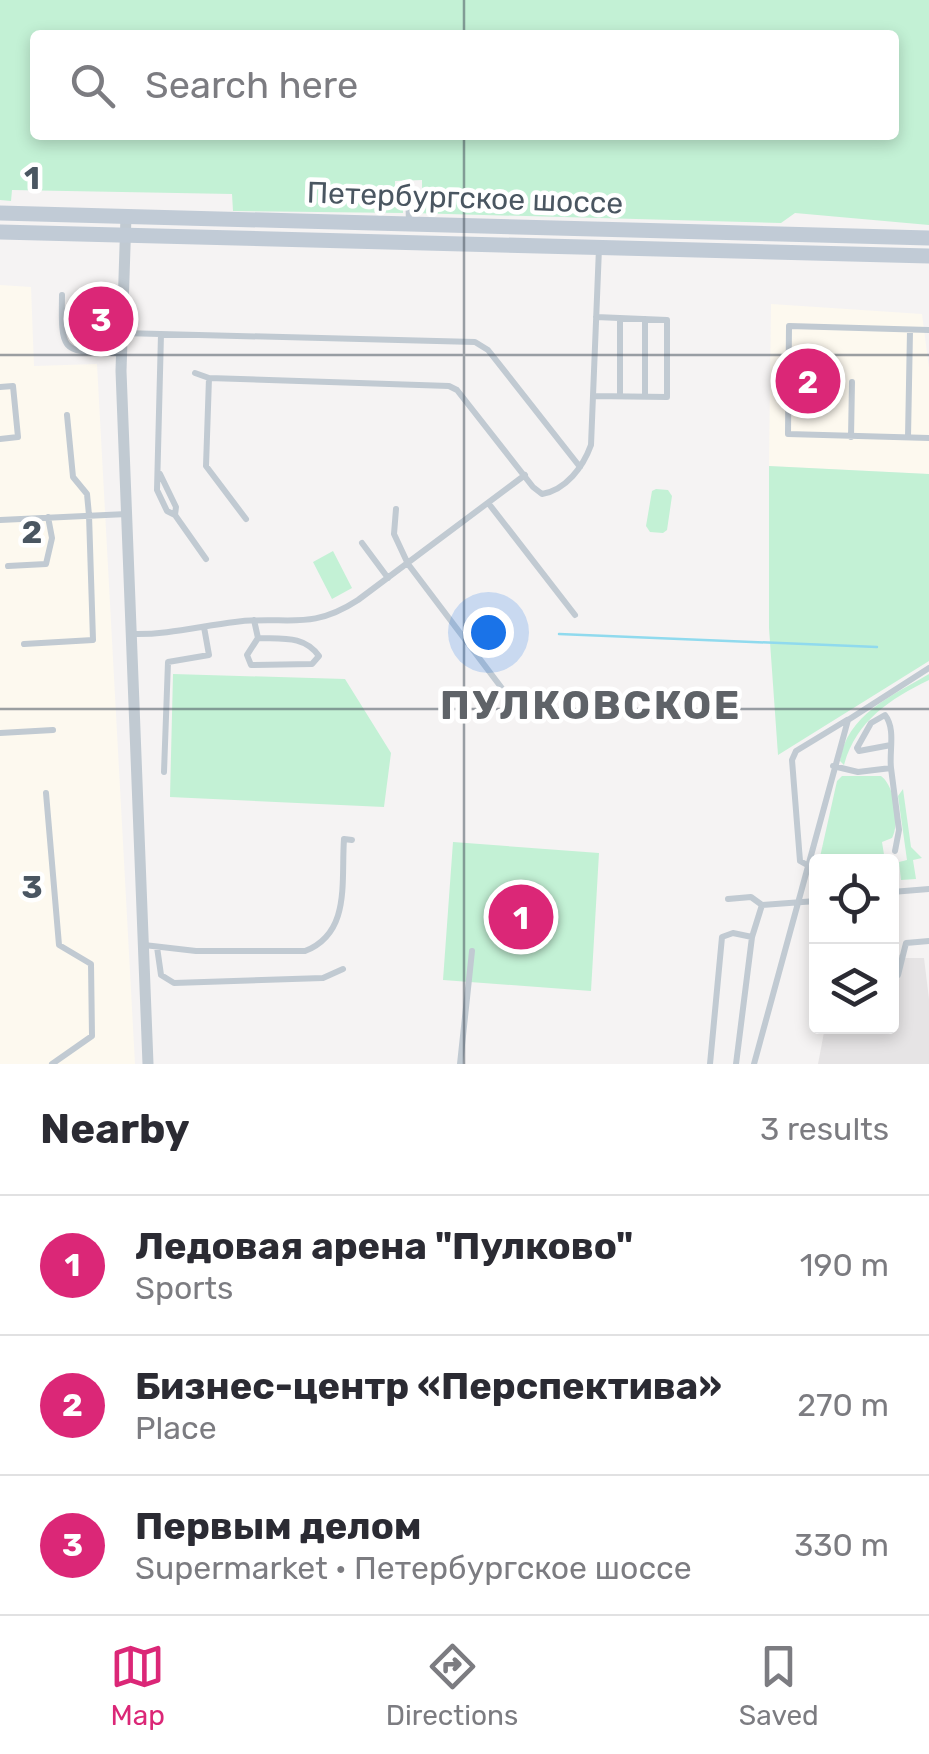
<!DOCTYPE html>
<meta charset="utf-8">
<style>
:root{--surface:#fff;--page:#f7f7f7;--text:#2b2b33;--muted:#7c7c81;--line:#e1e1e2;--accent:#db2777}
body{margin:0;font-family:Rubik,sans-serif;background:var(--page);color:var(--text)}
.controls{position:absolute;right:30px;bottom:30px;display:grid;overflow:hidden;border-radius:10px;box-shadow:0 5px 15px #0003}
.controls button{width:90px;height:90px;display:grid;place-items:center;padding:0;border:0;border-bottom:2px solid var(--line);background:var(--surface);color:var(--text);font:50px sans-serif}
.you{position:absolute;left:488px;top:632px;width:35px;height:35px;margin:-25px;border:8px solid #fff;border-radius:50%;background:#1a73e8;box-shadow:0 0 0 15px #1a73e833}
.badge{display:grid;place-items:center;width:65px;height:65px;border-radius:50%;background:var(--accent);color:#fff;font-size:32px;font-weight:700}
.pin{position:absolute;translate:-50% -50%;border:5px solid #fff;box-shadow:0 2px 10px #0006}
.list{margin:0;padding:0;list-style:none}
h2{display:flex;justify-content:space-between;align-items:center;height:130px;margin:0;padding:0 40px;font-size:42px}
h2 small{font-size:32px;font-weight:400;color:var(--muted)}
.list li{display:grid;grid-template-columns:65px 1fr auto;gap:30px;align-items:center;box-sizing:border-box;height:140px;padding:0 40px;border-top:2px solid var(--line)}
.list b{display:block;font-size:38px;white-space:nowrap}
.list p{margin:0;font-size:32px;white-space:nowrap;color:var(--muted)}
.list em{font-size:32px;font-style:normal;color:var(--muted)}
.icon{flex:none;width:55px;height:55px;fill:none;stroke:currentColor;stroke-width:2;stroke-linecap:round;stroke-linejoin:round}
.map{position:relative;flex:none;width:929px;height:1064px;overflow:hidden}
.search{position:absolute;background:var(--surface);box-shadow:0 5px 15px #0003;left:30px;right:30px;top:30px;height:110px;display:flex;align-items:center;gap:25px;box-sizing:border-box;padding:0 35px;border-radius:10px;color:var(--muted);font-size:38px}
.sheet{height:550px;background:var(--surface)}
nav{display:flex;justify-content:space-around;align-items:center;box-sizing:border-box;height:140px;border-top:2px solid var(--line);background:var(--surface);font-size:28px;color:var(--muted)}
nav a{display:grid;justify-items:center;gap:5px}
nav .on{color:var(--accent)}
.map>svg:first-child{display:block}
</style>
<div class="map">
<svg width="929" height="1064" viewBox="0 0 929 1064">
<rect width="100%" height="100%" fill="#f5f3f3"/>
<!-- commercial -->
<path fill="#fdf9ef" d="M0 285 31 287 34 366 97 364 135 1064H0Z
M771 304 922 314 929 368V474L769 466Z"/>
<!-- education -->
<path fill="#e6e4e5" d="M892 946 899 947 898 954 906 958H924L929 999V1064H818L825 1027 892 1026Z"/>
<!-- green -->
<path fill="#c3f1d5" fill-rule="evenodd" d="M0 0H929V225L795 213 781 223 413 213V204L422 201V180L395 181V195H403V213L233 211 232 194 12 190 11 201 0 200ZM35 35H894V135H35Z
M769 466 929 474V661L778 755 769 628Z
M656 489 668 490 672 496 667 530 663 533 650 532 646 526 652 491Z
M333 551 352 588 332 599 313 562Z
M173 674 345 679 391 753 384 807 170 797Z
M929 674V680C890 699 856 721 844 765L840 761C846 715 893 695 929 674Z
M842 776H881C895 786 900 823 892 838L882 842 885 861H845L844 854 820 857 837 781Z
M903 789 911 847 922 858 913 860 916 879 901 880 899 862 907 860 898 796Z
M453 842 599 853 591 991 443 980Z"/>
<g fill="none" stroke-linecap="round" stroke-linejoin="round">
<!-- stream -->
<path stroke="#90daee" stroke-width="2.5" d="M559 634 877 647"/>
<!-- lane -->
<path stroke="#c1cad2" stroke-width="6" d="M408 190 409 223
M62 295C61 356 62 351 121 353
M929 330 789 326 788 434 929 438
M122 333 475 342 488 350 580 467
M161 334 157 490 167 511 175 515
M195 373 209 378
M0 387 13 386 18 437 0 439
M593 396 667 397V320L596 317
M620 396V318
M645 396V319
M851 437 852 382
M908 437 910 331
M160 474 176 507 175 515 206 559
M489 504 575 615
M396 509 394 534 408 564 507 695
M246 519 206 466 209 378 449 386 457 390 533 487 542 494C566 490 583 467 591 445L599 248
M0 520 127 514
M362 543 388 578
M8 566 46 564 52 538 48 517
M254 620 258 638 247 655 251 665 312 664 319 656C304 635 282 639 258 638
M132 634C167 635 201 626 235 622 286 615 309 632 358 600L525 475
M24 644 93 640 89 515 87 494 73 477 67 415
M0 733 53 730
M833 766 858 772 891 768C889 751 896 729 885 715L871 723 857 748 859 751 891 745
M891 768 899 830 895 851
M164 772 168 662 209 655 204 627
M46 793 59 945 91 964 92 1036 52 1064
M809 866 800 861 792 760 796 751 847 720
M892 892 929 889
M728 899 751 897 762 905
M144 945 196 951H305C351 933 341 882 344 839L352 840
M157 947 161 975 174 983 323 978 343 969
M898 975 906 943 929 941
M460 1064 472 951
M710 1064 722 937 733 933 752 937
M736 1064 752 937 762 905 816 901
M754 1064 848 720 929 668"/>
<!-- street -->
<path stroke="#c1cad2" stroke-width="11" d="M126 216 121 371 148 1064"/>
<!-- secondary -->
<path stroke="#c1cbd6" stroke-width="15" d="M0 213 929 238
M0 232 929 256"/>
</g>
<!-- grid -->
<path fill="none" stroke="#4a5661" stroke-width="2.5" stroke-opacity="0.55" d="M464 0V35M464 135V1064M0 355H929M0 709H929"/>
<g text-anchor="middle" stroke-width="9" stroke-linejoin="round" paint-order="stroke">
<!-- street labels -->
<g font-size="30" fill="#4a5661" stroke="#fff">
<text transform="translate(465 198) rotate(2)" y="10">Петербургское шоссе</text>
</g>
<!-- district labels -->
<g font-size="40" font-weight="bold" letter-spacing="2.5" fill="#5f6368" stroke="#fff">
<text x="591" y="719">ПУЛКОВСКОЕ</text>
</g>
</g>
<g font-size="32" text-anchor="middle" font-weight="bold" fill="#4a5661" stroke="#fff" stroke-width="9" stroke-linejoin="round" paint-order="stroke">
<text x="32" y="189">1</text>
<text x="32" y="543">2</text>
<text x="32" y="898">3</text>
</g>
</svg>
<div class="controls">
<button><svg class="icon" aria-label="locate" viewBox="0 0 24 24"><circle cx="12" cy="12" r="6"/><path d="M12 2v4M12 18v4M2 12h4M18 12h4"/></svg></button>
<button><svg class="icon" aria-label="layers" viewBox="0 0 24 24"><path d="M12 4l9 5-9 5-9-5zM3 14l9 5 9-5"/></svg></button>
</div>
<div class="you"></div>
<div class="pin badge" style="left:521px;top:917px">1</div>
<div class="pin badge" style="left:808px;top:381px">2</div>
<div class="pin badge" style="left:101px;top:319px">3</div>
<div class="search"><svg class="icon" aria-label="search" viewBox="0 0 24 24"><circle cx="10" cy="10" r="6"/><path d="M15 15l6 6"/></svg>Search here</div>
</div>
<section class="sheet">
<h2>Nearby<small>3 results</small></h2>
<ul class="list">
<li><span class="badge">1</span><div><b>Ледовая арена &quot;Пулково&quot;</b><p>Sports</p></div><em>190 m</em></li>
<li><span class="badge">2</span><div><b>Бизнес-центр «Перспектива»</b><p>Place</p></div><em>270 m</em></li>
<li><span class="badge">3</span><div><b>Первым делом</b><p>Supermarket · Петербургское шоссе</p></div><em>330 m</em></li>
</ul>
</section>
<nav>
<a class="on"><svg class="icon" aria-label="map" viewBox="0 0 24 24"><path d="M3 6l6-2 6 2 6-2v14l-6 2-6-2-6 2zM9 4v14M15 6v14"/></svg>Map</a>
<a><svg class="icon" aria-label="directions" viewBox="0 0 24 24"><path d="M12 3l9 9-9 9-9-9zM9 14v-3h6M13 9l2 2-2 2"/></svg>Directions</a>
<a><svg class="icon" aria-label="saved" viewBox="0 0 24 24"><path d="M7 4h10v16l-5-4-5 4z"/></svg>Saved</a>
</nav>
